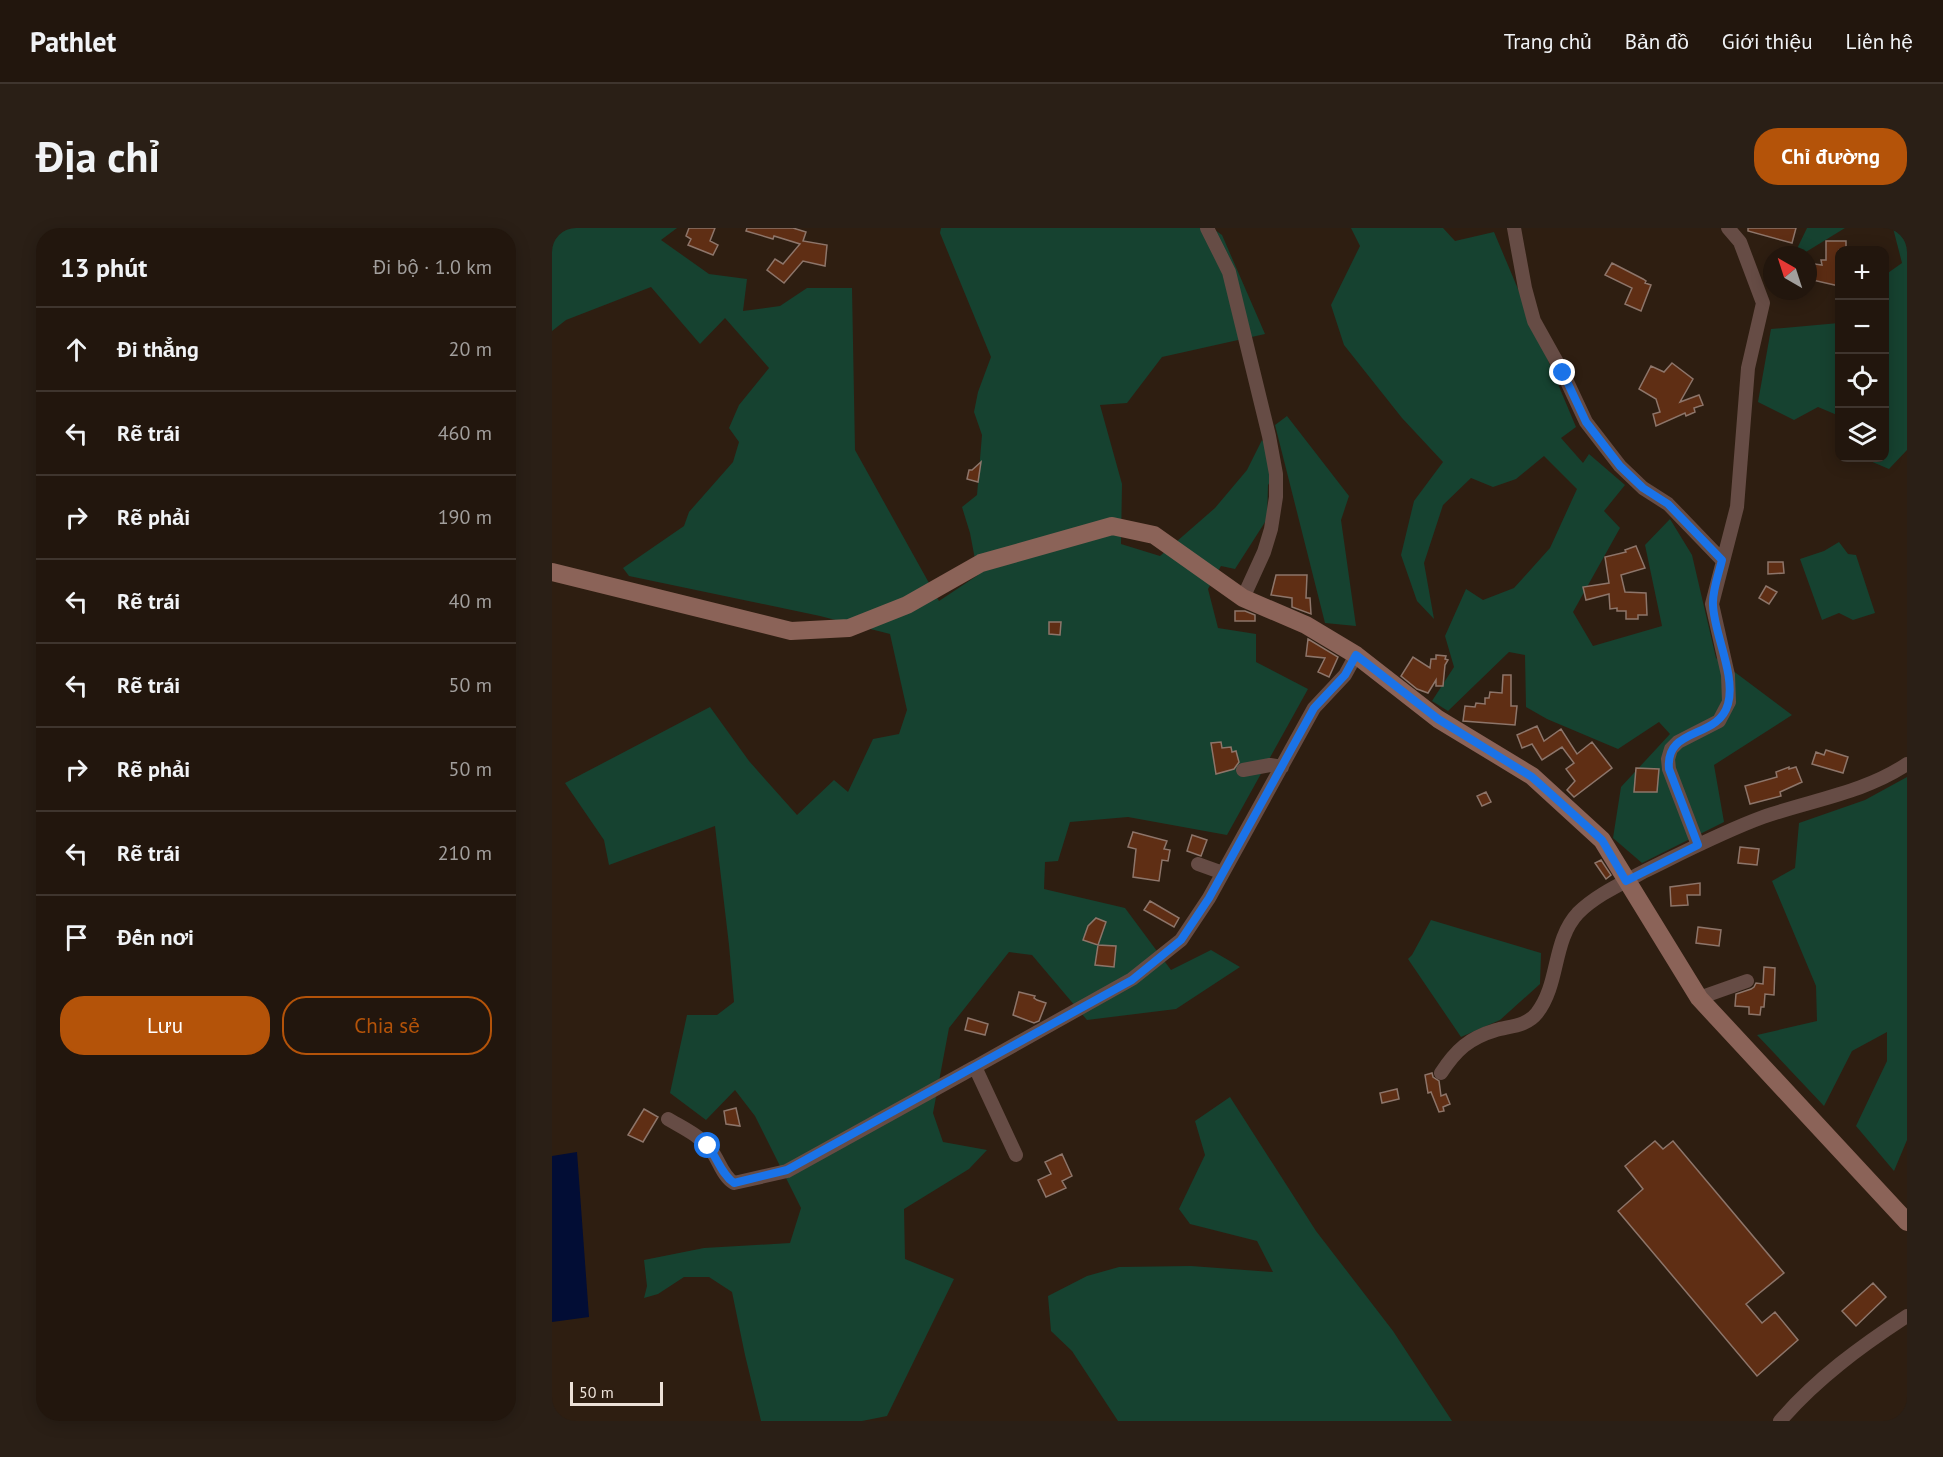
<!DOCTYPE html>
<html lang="vi">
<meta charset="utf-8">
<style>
:root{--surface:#22160d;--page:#2a1f16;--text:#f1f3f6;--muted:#a29f9d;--line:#3f352e;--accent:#b45309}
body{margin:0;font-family:"PT Sans",sans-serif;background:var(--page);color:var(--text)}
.controls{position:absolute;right:18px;top:18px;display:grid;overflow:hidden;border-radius:12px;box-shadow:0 3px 15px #0003}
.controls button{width:54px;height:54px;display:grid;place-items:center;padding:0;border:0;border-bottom:2px solid var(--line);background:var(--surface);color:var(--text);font:30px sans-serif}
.compass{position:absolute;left:1211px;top:18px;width:54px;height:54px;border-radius:50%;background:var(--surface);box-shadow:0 3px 15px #0003;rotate:321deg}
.scale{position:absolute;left:18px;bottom:15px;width:93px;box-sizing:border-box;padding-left:6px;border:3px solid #ece1d8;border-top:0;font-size:16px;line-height:21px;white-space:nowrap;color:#ece1d8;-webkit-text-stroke:4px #2e1e11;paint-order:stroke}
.stop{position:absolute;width:18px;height:18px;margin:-14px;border:4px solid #1a73e8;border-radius:50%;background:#fff}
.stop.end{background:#1a73e8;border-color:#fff;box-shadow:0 2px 6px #0008}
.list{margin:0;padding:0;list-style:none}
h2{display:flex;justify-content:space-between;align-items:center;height:78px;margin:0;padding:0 24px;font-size:26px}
h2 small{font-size:20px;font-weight:400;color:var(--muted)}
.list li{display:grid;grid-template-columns:39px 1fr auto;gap:18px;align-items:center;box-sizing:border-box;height:84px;padding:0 24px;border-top:2px solid var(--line)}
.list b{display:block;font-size:22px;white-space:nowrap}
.list em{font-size:20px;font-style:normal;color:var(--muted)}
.actions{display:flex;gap:12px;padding:18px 24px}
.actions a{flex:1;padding:14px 0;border:2px solid var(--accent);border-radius:24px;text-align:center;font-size:21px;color:var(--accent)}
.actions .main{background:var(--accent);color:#fff}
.icon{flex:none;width:33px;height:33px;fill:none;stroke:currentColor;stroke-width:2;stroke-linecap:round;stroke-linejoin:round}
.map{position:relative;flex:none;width:1355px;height:1193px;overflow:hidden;border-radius:24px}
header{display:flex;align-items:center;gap:36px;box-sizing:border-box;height:84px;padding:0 30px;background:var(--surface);border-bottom:2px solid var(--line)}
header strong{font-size:28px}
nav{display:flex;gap:33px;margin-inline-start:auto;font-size:21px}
.intro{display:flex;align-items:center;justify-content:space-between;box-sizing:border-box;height:144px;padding:0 36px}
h1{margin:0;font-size:42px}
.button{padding:15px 27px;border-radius:24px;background:var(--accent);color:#fff;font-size:21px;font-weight:700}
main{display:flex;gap:36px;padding:0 36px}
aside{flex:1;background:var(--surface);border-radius:24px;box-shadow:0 3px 15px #0003}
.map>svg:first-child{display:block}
</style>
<header>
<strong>Pathlet</strong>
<nav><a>Trang chủ</a><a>Bản đồ</a><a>Giới thiệu</a><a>Liên hệ</a></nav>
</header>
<div class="intro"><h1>Địa chỉ</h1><a class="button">Chỉ đường</a></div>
<main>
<aside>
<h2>13 phút<small>Đi bộ · 1.0 km</small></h2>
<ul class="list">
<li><svg class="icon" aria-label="ahead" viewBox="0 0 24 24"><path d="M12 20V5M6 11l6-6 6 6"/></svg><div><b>Đi thẳng</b></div><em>20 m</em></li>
<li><svg class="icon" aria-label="left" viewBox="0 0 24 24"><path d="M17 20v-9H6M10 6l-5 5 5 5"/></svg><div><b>Rẽ trái</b></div><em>460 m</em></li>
<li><svg class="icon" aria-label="right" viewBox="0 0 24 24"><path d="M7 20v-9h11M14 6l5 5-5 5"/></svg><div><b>Rẽ phải</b></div><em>190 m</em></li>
<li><svg class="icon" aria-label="left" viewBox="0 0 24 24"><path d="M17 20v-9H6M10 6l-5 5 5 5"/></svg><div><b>Rẽ trái</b></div><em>40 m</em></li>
<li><svg class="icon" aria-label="left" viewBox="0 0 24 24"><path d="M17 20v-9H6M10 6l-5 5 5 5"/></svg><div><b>Rẽ trái</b></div><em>50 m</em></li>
<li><svg class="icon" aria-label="right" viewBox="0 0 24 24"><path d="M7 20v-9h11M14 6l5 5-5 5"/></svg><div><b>Rẽ phải</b></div><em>50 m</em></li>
<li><svg class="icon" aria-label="left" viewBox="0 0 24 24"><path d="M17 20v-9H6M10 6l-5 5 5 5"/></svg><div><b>Rẽ trái</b></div><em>210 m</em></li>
<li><svg class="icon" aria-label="arrive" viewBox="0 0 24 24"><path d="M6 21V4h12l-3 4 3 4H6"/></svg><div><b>Đến nơi</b></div></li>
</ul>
<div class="actions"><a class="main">Lưu</a><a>Chia sẻ</a></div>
</aside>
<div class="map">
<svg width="1355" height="1193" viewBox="0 0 1355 1193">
<rect width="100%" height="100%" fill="#2e1e11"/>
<!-- green -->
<path fill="#164230" d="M0 0H125L109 12 157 46 195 51 191 83 228 78 255 60H300L303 222 387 373 426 347 418 305 410 279 425 267 430 207 422 184 426 164 439 129 388 5 389 0H660L670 7 713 106 610 129 575 175 548 177 570 256 569 316 608 328 663 280 695 242 710 212 727 240 716 257 715 291 683 341 669 338 656 361 666 400 704 406V434L756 461 675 607 576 589 518 594 506 633 493 634 492 661 573 680 619 742 659 722 688 739 624 781 535 792 480 727 457 724 397 800 381 885 391 914 435 922 417 941 352 981 353 1031 402 1051 335 1188 310 1193H209L193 1127 180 1064 157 1049H132L106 1066 92 1070 95 1058 92 1032 152 1020 238 1015 249 980 203 888 183 862 154 892 118 865 135 787H165L182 774 177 717 163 598 57 637 52 612 13 555 158 479 197 533 245 587 282 552 296 564 321 511 347 506 355 482 338 406 268 388 77 348 71 340 132 298 137 284 181 234 187 214 177 200 187 177 217 140 173 90 148 116 99 59 14 92 0 103Z
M799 0H891L903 13 942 4 1024 199 1009 210 1031 235 1037 226 1073 257 1052 283 1068 300 1021 384 1041 418 1110 398 1093 317 1118 291 1140 327 1164 430 1240 487 1162 537 1172 594 1090 635 1061 610 1069 559 1118 506 1107 494 1066 521 995 491 974 479 973 427 957 424 896 483 880 473 902 439 893 408 914 361 931 372 962 360 998 320 1025 261 992 228 964 251 941 259 919 250 891 277 872 335 882 391 865 373 849 327 862 273 891 234 850 190 792 117 779 77 808 18Z
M1255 0H1293L1249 27H1242Z
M1341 0H1355V222L1337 241 1311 230H1332L1333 47 1350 35Z
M1287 95H1288L1287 211 1285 209V187L1266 179 1242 192 1206 174 1219 101Z
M735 188 797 268 789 292 804 398 773 395 723 197Z
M1287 314 1296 326 1304 327 1323 385 1301 392 1287 385 1270 392 1248 331 1272 323Z
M1355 549V912L1342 943 1304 898 1335 833V804L1300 823 1272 878 1205 807 1265 793 1264 758 1220 653 1243 640 1247 595 1313 572Z
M879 692 989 725 988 756 948 792 909 809 856 731 860 727Z
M678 869 764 1003 841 1103 900 1193H566L520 1123 499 1103 496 1068 535 1048 567 1039 639 1038 721 1044 705 1013 638 996 627 981 653 927 643 893Z"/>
<!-- water -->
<path fill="#020d35" d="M25 924 37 1089 0 1094V928Z"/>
<!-- building -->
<path fill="#5f2e14" stroke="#8d756a" stroke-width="1.5" d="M137 0H163L158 13 166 17 161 27 136 17 139 11 134 8Z
M195 0H241L254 4 251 13 275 17 273 38 251 33 232 55 215 42 223 31 231 36 248 16 222 8 221 11 194 3Z
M1196 0H1244L1240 15 1196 3Z
M1274 13H1294V22H1287V58L1256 51 1258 39 1263 40V36L1270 37 1269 32H1274Z
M1060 35 1091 51 1094 53 1093 55 1099 57 1089 83 1073 76 1080 60 1053 47Z
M1120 135 1141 151 1128 174 1147 167 1151 177 1142 180 1143 184 1134 188 1133 185 1104 198 1101 186 1108 184 1104 171 1087 161 1099 138 1112 144Z
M429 234 426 254 415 251 417 242H420Z
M1084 318 1093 340 1069 347 1073 364 1094 365 1095 387H1086V391H1074V383H1065V380L1058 381 1057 366 1034 372 1031 359 1057 355 1053 329 1074 324 1073 322Z
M1216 334H1231L1232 345 1216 346Z
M724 347H755L754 370H758L759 386 740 379V370L719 367Z
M1214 358 1225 364 1217 376 1207 370Z
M683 383H693L703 387V393H683Z
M497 394H509L508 407 497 406Z
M756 411 786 429 777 449 766 444 773 430 754 428Z
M884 427 894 428 893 431 896 432 893 437 891 458H884V452L876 465 865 461 849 448 861 429 878 440 879 431H884Z
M951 447H959V478H965L963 497 911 493 913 478 923 479 924 475 933 476V470H937L938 464 950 465Z
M985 498 992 513 1009 501 1025 526 1040 514 1060 540 1022 569 1015 562 1023 553 1014 541 1022 535 1010 519 990 532 980 516 970 520 965 507Z
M669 514 670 520 679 519 680 524 684 523 687 534 682 541 664 546 659 515Z
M1274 522 1296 529 1291 545 1260 536 1264 524 1272 527Z
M1237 539V541L1244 539 1250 554 1228 564 1229 568 1198 576 1193 558 1225 549 1224 544Z
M1084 540 1107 541 1105 564H1082Z
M934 564 939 574 930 578 925 568Z
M581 604 615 613 612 621 618 622 616 633 610 632 607 653 581 649 584 621 576 619Z
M640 607 655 612 649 628 635 623Z
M1188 619 1207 621 1205 637 1186 635Z
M1049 632 1059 647 1054 651 1043 635Z
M1148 655V667H1135L1136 677 1119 678 1118 659Z
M598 673 627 690 622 699 592 682Z
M544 690 554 694 546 717 564 718 562 739 543 737 546 717 531 712 536 698Z
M1146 699 1169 702 1167 718 1144 715Z
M1212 739 1223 740 1222 767 1213 766 1212 779H1209L1208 787 1197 786V779L1183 778 1184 766 1199 761 1202 759 1204 755 1211 756Z
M467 764 483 768 482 770 485 772 494 775 487 793 482 795 461 787Z
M416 790 436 796 433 807 413 802Z
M880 845 881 849 887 853 889 868 894 866 898 876 891 879 892 883 887 884 879 864 876 865 873 847Z
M845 861 847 871 830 875 828 865Z
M184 880 188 898 174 896 172 883Z
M92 881 106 889 91 914 76 907Z
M1103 913 1111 921 1121 913 1232 1045 1194 1076 1210 1095 1223 1084 1246 1112 1205 1148 1066 983 1091 961 1073 938Z
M510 926 520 948 510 953 514 960 494 969 486 952 499 946 493 934Z
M1321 1055 1334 1069 1304 1098 1290 1083Z"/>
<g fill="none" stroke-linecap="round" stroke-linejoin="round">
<!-- street -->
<path stroke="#664c45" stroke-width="14" d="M655 0 677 44 717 208 724 246V269L719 301 712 324 691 370
M962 0 973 60 982 93 1011 145 1034 194 1068 238 1091 260 1116 276 1170 332
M691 542 718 537 730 539
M1146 617 1117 541 1116 531 1119 521 1126 514 1167 493 1177 474 1176 447 1160 376 1185 279 1196 140 1211 75 1188 14 1176 0
M646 636 671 645
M1147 770 1195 753
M423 839 580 751 629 712 657 670 762 480 793 447 804 427
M889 845C904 822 917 810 944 802 959 798 975 798 985 785 1008 755 1000 713 1026 685 1044 667 1069 656 1091 644 1130 625 1170 604 1211 589 1259 572 1312 565 1355 536
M116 891C131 900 147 907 158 921 167 931 170 948 182 955L235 943 423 839 464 927
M1228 1193C1264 1151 1309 1118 1355 1088"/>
<!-- secondary -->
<path stroke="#8b6358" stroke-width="18" d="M0 344 239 403 297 400 355 377 429 335 560 298 602 307 691 370 754 397 804 427 886 491 980 548 1050 612 1147 770 1355 994"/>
</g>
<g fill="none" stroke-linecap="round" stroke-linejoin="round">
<!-- route -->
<path stroke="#1a73e8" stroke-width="8" d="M156 918C165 930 170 947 182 955L235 942 580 752 629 712 657 670 762 480 793 447 804 427 886 491 980 549 1050 612 1074 653 1146 617 1117 541C1113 498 1166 512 1176 476 1184 447 1162 406 1161 377 1160 363 1167 345 1170 332L1116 276 1091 260 1068 238 1034 194 1011 145"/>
</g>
</svg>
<div class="controls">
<button>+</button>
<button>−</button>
<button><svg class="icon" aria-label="locate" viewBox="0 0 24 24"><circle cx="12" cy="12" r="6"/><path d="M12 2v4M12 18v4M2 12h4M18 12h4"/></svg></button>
<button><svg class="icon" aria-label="layers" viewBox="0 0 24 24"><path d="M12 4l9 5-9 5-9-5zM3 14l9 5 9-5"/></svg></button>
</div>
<svg class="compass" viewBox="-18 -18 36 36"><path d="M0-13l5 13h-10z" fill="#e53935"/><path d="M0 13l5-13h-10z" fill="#a29f9d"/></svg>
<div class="scale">50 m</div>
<div class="stop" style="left:156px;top:918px"></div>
<div class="stop end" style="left:1011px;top:145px"></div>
</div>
</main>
